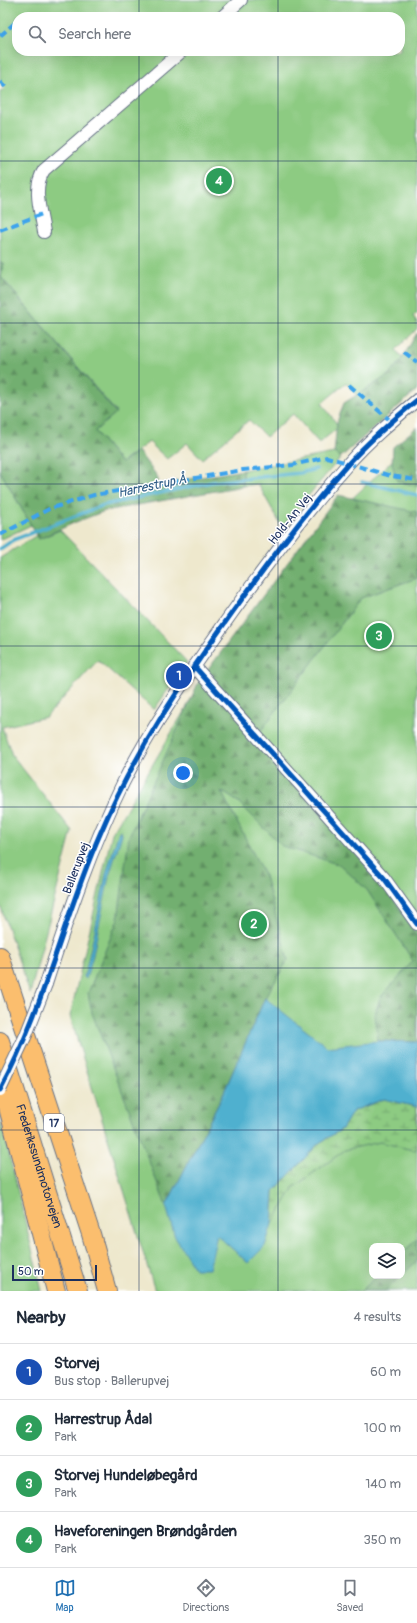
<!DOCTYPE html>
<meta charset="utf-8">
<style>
:root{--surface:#fff;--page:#f2f2f3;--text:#1f2937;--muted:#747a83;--line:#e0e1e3;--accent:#1f6fb2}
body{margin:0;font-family:Pangolin,sans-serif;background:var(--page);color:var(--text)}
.controls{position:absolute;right:12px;bottom:12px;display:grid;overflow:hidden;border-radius:8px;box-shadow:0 4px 16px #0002}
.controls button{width:36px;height:36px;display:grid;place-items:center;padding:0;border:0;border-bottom:1px solid var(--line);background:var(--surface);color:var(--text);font:20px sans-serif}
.scale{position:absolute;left:12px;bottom:10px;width:85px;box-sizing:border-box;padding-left:4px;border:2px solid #1b2f5e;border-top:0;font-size:11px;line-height:14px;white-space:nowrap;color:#1b2f5e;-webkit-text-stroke:3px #fff;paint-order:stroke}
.you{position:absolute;left:183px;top:773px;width:14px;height:14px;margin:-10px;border:3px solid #fff;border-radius:50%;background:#1a73e8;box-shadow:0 0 0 6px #1a73e833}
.badge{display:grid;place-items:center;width:26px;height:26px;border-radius:50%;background:var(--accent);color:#fff;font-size:13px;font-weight:700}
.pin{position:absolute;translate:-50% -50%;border:2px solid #fff;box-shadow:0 1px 4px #0006}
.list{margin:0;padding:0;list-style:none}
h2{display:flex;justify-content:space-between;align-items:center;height:52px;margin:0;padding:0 16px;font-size:17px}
h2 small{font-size:13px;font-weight:400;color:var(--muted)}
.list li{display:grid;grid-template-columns:26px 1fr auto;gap:12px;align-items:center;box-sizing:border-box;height:56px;padding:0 16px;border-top:1px solid var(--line)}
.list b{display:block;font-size:15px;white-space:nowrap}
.list p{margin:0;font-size:13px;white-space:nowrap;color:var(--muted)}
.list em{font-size:13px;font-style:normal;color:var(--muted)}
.icon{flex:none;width:22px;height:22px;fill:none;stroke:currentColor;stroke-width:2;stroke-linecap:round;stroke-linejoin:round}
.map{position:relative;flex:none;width:417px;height:1291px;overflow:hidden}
.search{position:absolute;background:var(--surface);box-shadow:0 4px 16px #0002;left:12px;right:12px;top:12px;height:44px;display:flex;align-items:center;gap:10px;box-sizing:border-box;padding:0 14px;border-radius:16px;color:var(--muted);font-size:15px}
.sheet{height:276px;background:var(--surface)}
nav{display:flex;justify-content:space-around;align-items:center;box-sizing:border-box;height:56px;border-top:1px solid var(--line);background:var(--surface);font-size:11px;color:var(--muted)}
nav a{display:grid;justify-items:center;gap:2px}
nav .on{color:var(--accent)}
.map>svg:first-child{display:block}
</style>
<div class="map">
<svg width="417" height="1291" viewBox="0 0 417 1291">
<defs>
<pattern id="forest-firs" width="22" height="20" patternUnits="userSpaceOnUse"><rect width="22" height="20" fill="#72af70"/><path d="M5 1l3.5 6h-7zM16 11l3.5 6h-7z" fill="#5d8f5f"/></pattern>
<pattern id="wetland-marsh" width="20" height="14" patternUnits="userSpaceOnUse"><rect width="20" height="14" fill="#8dcb82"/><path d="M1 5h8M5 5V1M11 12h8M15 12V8" fill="none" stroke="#72a56e"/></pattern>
</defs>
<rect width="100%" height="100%" fill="#fff"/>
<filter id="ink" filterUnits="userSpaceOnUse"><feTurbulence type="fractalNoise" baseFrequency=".025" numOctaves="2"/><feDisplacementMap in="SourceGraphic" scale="8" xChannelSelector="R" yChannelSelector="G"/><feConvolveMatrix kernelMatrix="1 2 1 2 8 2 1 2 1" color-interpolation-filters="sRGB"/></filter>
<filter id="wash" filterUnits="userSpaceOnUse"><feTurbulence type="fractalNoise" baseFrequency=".012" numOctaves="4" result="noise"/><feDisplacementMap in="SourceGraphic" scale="16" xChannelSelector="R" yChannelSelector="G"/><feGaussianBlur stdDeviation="0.9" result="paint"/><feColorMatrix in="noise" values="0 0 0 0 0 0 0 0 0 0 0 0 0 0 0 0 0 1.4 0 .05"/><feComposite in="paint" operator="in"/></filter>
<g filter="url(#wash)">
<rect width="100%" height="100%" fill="#eee8cd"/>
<!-- green -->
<path fill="#8dcb82" stroke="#547d70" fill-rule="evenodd" d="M0 0H417V313L413 316 417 322V329L396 350 407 364 363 402 346 383 322 403 339 427 319 443 293 414 266 437 249 420 202 459 187 443 167 459 149 442 121 463 95 431 116 412 1 277 3 263 0 262V91L5 89 0 83ZM17 17H400V51H17Z
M417 437V1291H155L70 1016 112 833 189 703 341 509ZM372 1246H402V1276H372Z
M334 453 341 457 282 527 258 484 243 486V470Z
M0 471 31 525 0 540Z
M60 530 187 662 154 710 98 660 46 717 2 727 12 755 72 831 30 994 0 905V558L37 535 39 539Z
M0 1117 42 1291H0Z"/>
<!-- forest -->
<path fill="url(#forest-firs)" stroke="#466f67" d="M0 262 3 263 1 277 116 413 95 431 121 463 138 451 157 476 159 484 243 470V486L105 511 76 522 39 539 0 471Z
M417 333V390L341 457 334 453 337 422 344 403 387 376 400 362Z
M417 427V486L397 481 392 463 393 447Z
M338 495 417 512V578L361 598 254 740 383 883 417 937V1042L378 1041 375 1014 380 998 413 961 367 890 340 865 282 846 238 802 221 791 265 876 288 960 265 998 221 1099 166 1206 92 1013 88 993 118 919 129 836 198 683Z
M417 1239V1261L402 1275V1253Z
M377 1276H401L385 1291H361Z"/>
<!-- wetland -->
<path fill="url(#wetland-marsh)" stroke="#547d70" d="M384 1099 417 1107V1149L413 1150 380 1142 345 1150 294 1187 272 1224 274 1191 319 1143 342 1129 353 1111Z"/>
<!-- water -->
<path fill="#50b0cf" stroke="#367096" d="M119 831H121L122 834 109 876 93 955 86 979 84 977 94 935 106 874Z
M265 998 327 1047 378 1041 417 1042V1107L384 1099 353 1111 342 1129 319 1143 274 1191 272 1224 265 1246 248 1263 217 1235 209 1269H195L175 1237 166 1206 221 1099Z"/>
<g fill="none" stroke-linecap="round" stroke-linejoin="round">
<!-- stream -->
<path stroke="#50b0cf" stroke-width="3.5" d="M362 482 417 495
M0 549 13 540 104 505 212 482 300 473 316 469"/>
</g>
</g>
<g filter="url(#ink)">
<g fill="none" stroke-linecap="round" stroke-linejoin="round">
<!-- minor casing -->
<g stroke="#657085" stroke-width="14">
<path id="minor" d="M222 17 241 0
M44 232C41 212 32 188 44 170L182 51
M194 666 384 878 417 924
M46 984C68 916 91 848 123 783 152 725 191 671 229 617 266 565 305 513 347 465 368 441 393 420 417 400"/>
</g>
<!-- highway casing -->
<g stroke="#657085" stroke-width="20">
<g id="highway">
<path d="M0 956 91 1234 107 1291"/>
<path id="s1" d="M0 1041 78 1291"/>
<path d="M3 1088 56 1291"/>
</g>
</g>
<!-- minor -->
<use href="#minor" stroke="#fff" stroke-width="12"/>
<!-- highway -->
<use href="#highway" stroke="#fbbe6e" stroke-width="18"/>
<!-- minor-bridge casing -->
<g stroke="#657085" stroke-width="14" stroke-linecap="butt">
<path id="minor-bridge" d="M0 1090 26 1035 46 984"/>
</g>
<!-- minor-bridge -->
<use href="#minor-bridge" stroke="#fff" stroke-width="12"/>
<!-- quiet -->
<path stroke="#3da3ed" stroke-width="4" stroke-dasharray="8 4" stroke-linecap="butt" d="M21 17 24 14
M0 36 17 21
M0 81 7 89
M0 230 42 214
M404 352 417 362
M349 385 392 422
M0 535 49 509 94 495 243 470 293 465 327 457 391 476 417 480"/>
<!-- cycleway casing -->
<g stroke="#fff" stroke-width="8">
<path id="cycleway" d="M194 666 384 878 417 924
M0 1090C44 1009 63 918 100 834 134 753 183 681 234 610 270 560 307 510 348 464 369 441 393 420 417 400"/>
</g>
<!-- cycleway -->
<use href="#cycleway" stroke="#0057b8" stroke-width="5"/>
</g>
</g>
<!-- grid -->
<path fill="none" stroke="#1b2f5e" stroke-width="1" stroke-opacity="0.55" d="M139 0V17M278 0V17M139 51V1291M278 51V1291M0 161H417M0 323H417M0 484H417M0 646H417M0 807H417M0 968H417M0 1130H417"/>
<g text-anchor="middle" stroke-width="3" stroke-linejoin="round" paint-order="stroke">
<!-- shield labels -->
<rect fill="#fff" stroke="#5f6d8e" stroke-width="1" x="44" y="1114" width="20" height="18" rx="3"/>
<g font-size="11" font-weight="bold" fill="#1b2f5e">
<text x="54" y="1127">17</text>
</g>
<!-- street labels -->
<g font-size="12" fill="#1b2f5e" stroke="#fff">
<text transform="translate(290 519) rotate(-51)" y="4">Hold-An Vej</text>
<text transform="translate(76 868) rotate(-69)" y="4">Ballerupvej</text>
<text dy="4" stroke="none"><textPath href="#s1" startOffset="131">Frederikssundmotorvejen</textPath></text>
</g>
<!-- water labels -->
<g font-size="13" font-style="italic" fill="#2e5c86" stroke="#fff">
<text transform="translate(152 485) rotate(-12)" y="5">Harrestrup Å</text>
</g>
</g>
</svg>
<div class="controls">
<button><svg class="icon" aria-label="layers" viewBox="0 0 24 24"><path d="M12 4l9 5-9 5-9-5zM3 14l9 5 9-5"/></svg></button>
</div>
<div class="scale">50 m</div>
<div class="you"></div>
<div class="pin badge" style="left:179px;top:676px;background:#1a4fb4">1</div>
<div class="pin badge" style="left:254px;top:924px;background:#2e9e5b">2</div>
<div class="pin badge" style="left:379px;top:636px;background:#2e9e5b">3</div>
<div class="pin badge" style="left:219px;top:181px;background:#2e9e5b">4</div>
<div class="search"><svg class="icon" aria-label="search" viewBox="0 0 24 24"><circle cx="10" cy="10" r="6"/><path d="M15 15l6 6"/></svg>Search here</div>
</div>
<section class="sheet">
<h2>Nearby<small>4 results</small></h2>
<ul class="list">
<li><span class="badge" style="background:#1a4fb4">1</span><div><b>Storvej</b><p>Bus stop · Ballerupvej</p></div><em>60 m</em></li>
<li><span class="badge" style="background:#2e9e5b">2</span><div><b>Harrestrup Ådal</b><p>Park</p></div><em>100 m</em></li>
<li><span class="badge" style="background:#2e9e5b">3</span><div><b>Storvej Hundeløbegård</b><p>Park</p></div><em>140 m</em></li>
<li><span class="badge" style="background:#2e9e5b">4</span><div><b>Haveforeningen Brøndgården</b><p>Park</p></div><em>350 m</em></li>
</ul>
</section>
<nav>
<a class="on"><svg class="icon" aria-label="map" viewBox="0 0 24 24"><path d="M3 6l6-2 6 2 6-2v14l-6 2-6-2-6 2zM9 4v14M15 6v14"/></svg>Map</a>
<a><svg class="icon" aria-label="directions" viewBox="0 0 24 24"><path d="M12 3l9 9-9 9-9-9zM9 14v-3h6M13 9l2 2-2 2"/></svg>Directions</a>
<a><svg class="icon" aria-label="saved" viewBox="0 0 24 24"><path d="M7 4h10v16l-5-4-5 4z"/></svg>Saved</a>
</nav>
